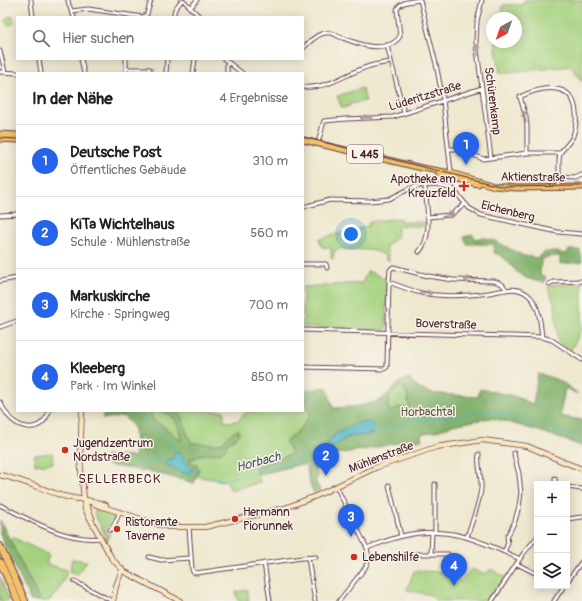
<!DOCTYPE html>
<html lang="de">
<meta charset="utf-8">
<style>
:root{--surface:#fff;--page:#f6f6f6;--text:#202124;--muted:#757577;--line:#e0e0e0;--accent:#2563eb}
body{margin:0;font-family:Pangolin,sans-serif;background:var(--page);color:var(--text)}
.controls{position:absolute;right:12px;bottom:12px;display:grid;overflow:hidden;border-radius:0px;box-shadow:0 2px 10px #0003}
.controls button{width:36px;height:36px;display:grid;place-items:center;padding:0;border:0;border-bottom:1px solid var(--line);background:var(--surface);color:var(--text);font:20px sans-serif}
.compass{position:absolute;left:486px;top:12px;width:36px;height:36px;border-radius:50%;background:var(--surface);box-shadow:0 2px 10px #0003;rotate:220deg}
.you{position:absolute;left:351px;top:234px;width:14px;height:14px;margin:-10px;border:3px solid #fff;border-radius:50%;background:#1a73e8;box-shadow:0 0 0 6px #1a73e833}
.badge{display:grid;place-items:center;width:26px;height:26px;border-radius:50%;background:var(--accent);color:#fff;font-size:13px;font-weight:700}
.pin{position:absolute;translate:-50% -33px;filter:drop-shadow(0 1px 2px #0008)}
.pin::after{content:'';position:absolute;top:21px;width:14px;height:12px;background:inherit;clip-path:polygon(0 0,100% 0,50% 100%)}
.list{margin:0;padding:0;list-style:none}
h2{display:flex;justify-content:space-between;align-items:center;height:52px;margin:0;padding:0 16px;font-size:17px}
h2 small{font-size:13px;font-weight:400;color:var(--muted)}
.list li{display:grid;grid-template-columns:26px 1fr auto;gap:12px;align-items:center;box-sizing:border-box;height:72px;padding:0 16px;border-top:1px solid var(--line)}
.list b{display:block;font-size:15px;white-space:nowrap}
.list p{margin:0;font-size:13px;white-space:nowrap;color:var(--muted)}
.list em{font-size:13px;font-style:normal;color:var(--muted)}
.icon{flex:none;width:22px;height:22px;fill:none;stroke:currentColor;stroke-width:2;stroke-linecap:round;stroke-linejoin:round}
.map{position:relative;flex:none;width:582px;height:601px;overflow:hidden}
.search{position:absolute;background:var(--surface);box-shadow:0 2px 10px #0003;left:16px;top:16px;width:288px;height:44px;display:flex;align-items:center;gap:10px;box-sizing:border-box;padding:0 14px;border-radius:0px;color:var(--muted);font-size:15px}
.panel{position:absolute;background:var(--surface);box-shadow:0 2px 10px #0003;left:16px;top:72px;width:288px;height:340px;border-radius:0px}
.map>svg:first-child{display:block}
</style>
<div class="map">
<svg width="582" height="601" viewBox="0 0 582 601">
<rect width="100%" height="100%" fill="#f7f3e8"/>
<filter id="ink" filterUnits="userSpaceOnUse"><feTurbulence type="fractalNoise" baseFrequency=".025" numOctaves="2"/><feDisplacementMap in="SourceGraphic" scale="8" xChannelSelector="R" yChannelSelector="G"/><feConvolveMatrix kernelMatrix="1 2 1 2 8 2 1 2 1" color-interpolation-filters="sRGB"/></filter>
<filter id="wash" filterUnits="userSpaceOnUse"><feTurbulence type="fractalNoise" baseFrequency=".012" numOctaves="4" result="noise"/><feDisplacementMap in="SourceGraphic" scale="16" xChannelSelector="R" yChannelSelector="G"/><feGaussianBlur stdDeviation="0.9" result="paint"/><feColorMatrix in="noise" values="0 0 0 0 0 0 0 0 0 0 0 0 0 0 0 0 0 1.4 0 .05"/><feComposite in="paint" operator="in"/></filter>
<g filter="url(#wash)">
<rect width="100%" height="100%" fill="#eee8cf"/>
<!-- green -->
<path fill="#a4d17e" stroke="#777854" d="M524 0H582V82L571 66 500 74 495 42H516V18H502L503 5H522Z
M9 16 13 17 14 23 8 26 5 20Z
M362 88 366 101 349 104 350 106 342 108 337 96Z
M400 218 402 222H425V226H398L397 237 386 247 389 260H386L385 255 372 250 339 249 334 252 333 259 331 258V248L322 247 319 239 369 226 368 222Z
M368 271 384 278 387 282 386 330 303 327V287L362 283Z
M582 282V329L571 350 558 342 555 305 548 288 551 285Z
M401 386 404 387C407 393 409 402 409 408L406 409H395L393 412 390 411C385 402 392 390 401 386Z
M303 391 310 415 301 428 288 440 293 454 255 467 260 482 231 491 227 482 196 476 199 468 190 460V458L193 459C201 452 212 456 221 452 228 449 224 442 235 439L238 430C230 433 226 441 221 443 213 447 200 444 191 443L179 411H224V422L238 421 246 412 249 411H303Z
M152 411C173 411 180 422 181 441L163 426 153 420 151 414Z
M137 436H143C147 441 146 446 145 453L140 452Z
M52 453 53 463 35 465 34 455Z
M96 509 115 515V516L111 526 108 525 105 532 110 535 107 542 104 533 94 513Z
M12 537 49 555 46 564 67 570C65 581 57 593 49 601H40L10 540Z
M72 559 87 561 77 575 70 572Z
M471 569 485 574 491 569 505 577 503 579 504 580 489 601H437L430 595 407 590 414 571 450 572 461 582Z
M0 576 9 601H0Z
M247 590 249 600 238 601 236 592Z"/>
<!-- forest -->
<path fill="#83b36d" stroke="#66694c" fill-rule="evenodd" d="M472 234 476 239 482 237 495 241 524 256 538 258 545 252H549L550 251 567 254 568 250H580L582 262 560 264V256C553 256 547 256 541 260L540 275 546 277 544 283C538 281 529 280 523 276 510 269 509 257 494 253V244H467L464 237Z
M538 374C555 377 565 383 578 394L565 388 560 416 582 420V446L539 431 504 421 490 418 453 425 440 430 421 434 422 440H411L369 449 335 454V460L330 461 315 468 318 478 315 480 320 490 314 493 309 481 306 465H297L258 475 255 467 292 454 285 442 301 428 310 415 303 391 327 387 333 408C344 408 376 405 383 398 394 389 394 384 408 378L420 389 431 393 478 397 480 389 514 396 533 404ZM401 386 404 388C407 393 409 402 409 408L406 409C400 406 397 407 393 411H390C385 402 392 390 401 386ZM362 422 375 430 372 434 349 437 329 448 326 447C326 445 326 443 327 441 331 435 354 425 362 422Z
M103 411H152L151 414 153 420 163 426 181 441C181 434 178 422 172 416 169 414 164 413 160 411H179L191 443 216 444 222 443 229 435 238 430 239 433C237 439 234 438 230 441 227 443 227 446 225 449 222 454 204 454 198 455L196 458H190V461L199 468 194 483 152 472 107 465 106 456 134 457 136 441 133 426 123 416 103 419ZM137 436H143C147 441 146 446 145 453L140 451ZM174 457 191 468 180 472 166 464 167 460 173 459Z
M0 520 40 601H31L0 535Z"/>
<!-- water -->
<path fill="#4bb8c6" stroke="#4a6c78" d="M362 422H368L373 424 375 430 374 432C365 438 358 434 349 437 341 440 335 448 326 448 325 437 353 425 362 422Z
M177 451 191 468 192 470 189 474 180 472 166 464V460L173 459 174 452Z"/>
<g fill="none" stroke-linecap="round" stroke-linejoin="round">
<!-- stream -->
<path stroke="#4bb8c6" stroke-width="1" d="M137 411 166 438
M461 415 486 411 507 415 537 425
M408 421 417 419H435L458 416
M540 426 582 439
M378 429 394 428 405 423
M168 439 176 452
M316 449 320 446H325
M311 454 313 451
M131 468C141 459 154 459 167 461
M192 471 200 472
M213 477 224 480 262 470 302 457 308 456"/>
</g>
</g>
<g filter="url(#ink)">
<g fill="none" stroke-linecap="round" stroke-linejoin="round">
<!-- street casing -->
<g stroke="#633d44" stroke-width="5">
<path id="street" d="M31 0 33 17
M68 0 69 5 74 17
M183 0 200 17
M420 0 436 64 443 100 451 173
M482 0 477 21 476 42 491 158
M190 8 197 0
M71 11 88 9 143 17
M143 17 147 14 151 0
M173 17 175 9 182 0
M387 45 404 113
M303 48C309 43 317 33 326 33 331 32 336 35 340 37 356 43 374 51 391 44 395 42 398 40 400 36L397 10C400 1 411 2 419 0
M0 51 5 72
M39 59 41 73
M81 59 84 73
M126 59V73
M224 59 242 73
M126 69H150
M0 72 18 73
M166 73 167 59
M193 73 195 59
M227 73V61
M303 87C327 90 348 72 370 66 377 64 384 63 391 62
M318 143 324 121 346 119 393 117 482 88
M450 149H459L483 159 527 153H560L559 160V188
M527 153V127L526 117 520 97C540 87 573 80 576 112 577 120 576 128 573 136 570 143 564 147 560 153
M559 177 575 178 582 175
M451 187 454 182V178
M451 187 469 208 481 215 558 232 582 234
M303 207 330 200 370 201 389 199 409 189 419 186 435 185 450 188 451 187
M0 215 17 214
M427 217 451 215 465 204
M419 252C434 235 426 207 425 186
M303 264H326L327 268
M0 281 17 278
M389 282C399 286 410 290 421 293 443 297 467 296 489 293 503 291 515 285 527 294 540 304 540 322 542 337
M549 284 553 282 582 281
M0 327 17 321
M303 330 542 337 552 340 582 360
M303 367 384 369 387 367 389 282 390 270 393 267 428 276 453 280 494 281 502 284 506 289
M0 402C3 408 6 414 11 419 24 431 43 431 49 411
M555 478V484
M435 484V532
M389 485 401 536
M336 486 367 548C369 556 369 561 365 568L339 601
M567 487 582 489
M0 505C31 520 65 542 101 538
M567 519 582 517
M189 527 192 569 193 572 196 573 302 558 316 557
M110 530 113 527 120 512
M467 537C472 521 479 505 481 489 482 477 477 464 479 454
M367 548C378 544 390 539 402 536 448 525 479 540 520 559
M504 552 508 543 507 537 515 521 519 506 521 493 519 474 515 459 514 453
M413 554H448L449 570
M431 554 432 532
M149 557 161 560 190 558
M308 558 315 601
M264 563 270 601
M517 564 537 574
M74 581 112 601
M567 582 582 561
M492 601 523 554 537 537
M554 601 564 586"/>
</g>
<!-- secondary casing -->
<g stroke="#633d44" stroke-width="6">
<path id="secondary" d="M82 411 80 459 85 509 112 559 125 572 180 601
M0 475C22 480 42 489 63 496 78 500 91 499 106 505
M84 499 97 505 157 524 169 527H205L285 508 316 496 377 467 436 447 483 440 527 446 564 462 582 469
M85 501 92 518
M113 601 116 586 122 570"/>
</g>
<!-- primary casing -->
<g stroke="#633d44" stroke-width="7">
<path id="primary" d="M0 134 17 135
M0 139 17 140
M303 140 422 168 451 173 494 186 516 188 582 187
M439 174 478 184"/>
</g>
<!-- highway casing -->
<g stroke="#633d44" stroke-width="8">
<path id="highway" d="M0 546 25 601
M0 562 18 601"/>
</g>
<!-- street -->
<use href="#street" stroke="#fff" stroke-width="3"/>
<!-- secondary -->
<use href="#secondary" stroke="#fae7c3" stroke-width="4.5"/>
<!-- primary -->
<use href="#primary" stroke="#f2c26a" stroke-width="5"/>
<!-- highway -->
<use href="#highway" stroke="#f2c26a" stroke-width="6"/>
<!-- tram -->
<path stroke="#4a1f2b" stroke-width="1" d="M303 137 503 187 582 186
M0 138 17 139"/>
</g>
<!-- one-way arrows -->
<defs><path id="oneway-shaft" d="M-6 0H5M1.5-3L5.5 0L1.5 3" fill="none" stroke-width="1.6" stroke-linecap="round" stroke-linejoin="round"/></defs>
<g stroke="#ae9aa0">
<use href="#oneway-shaft" transform="translate(477 50) rotate(-97)"/>
<use href="#oneway-shaft" transform="translate(525 117) rotate(-103)"/>
<use href="#oneway-shaft" transform="translate(366 118) rotate(179)"/>
<use href="#oneway-shaft" transform="translate(448 215) rotate(-16)"/>
<use href="#oneway-shaft" transform="translate(470 280) rotate(-180)"/>
<use href="#oneway-shaft" transform="translate(426 293) rotate(9)"/>
</g>
</g>
<!-- markers -->
<g fill="#c8321e" stroke="#f7f3e8" stroke-width="1.5">
<path d="M462 180h4v4h4v4h-4v4h-4v-4h-4v-4h4z"/>
<circle cx="65" cy="450" r="4"/>
<circle cx="235" cy="519" r="4"/>
<circle cx="117" cy="529" r="4"/>
<circle cx="354" cy="557" r="4"/>
</g>
<g text-anchor="middle" stroke-width="3" stroke-linejoin="round" paint-order="stroke">
<!-- shield labels -->
<rect fill="#f7f3e8" stroke="#7e5f64" stroke-width="1" x="347" y="145" width="36" height="18" rx="3"/>
<g font-size="11" font-weight="bold" fill="#4a1f2b">
<text x="365" y="158">L 445</text>
</g>
<!-- street labels -->
<g font-size="12" fill="#4a1f2b" stroke="#f7f3e8">
<text transform="translate(425 96) rotate(-17)" y="4">Lüderitzstraße</text>
<text transform="translate(493 101) rotate(83)" y="4">Schürenkamp</text>
<text transform="translate(533 177) rotate(1)" y="4">Aktienstraße</text>
<text transform="translate(508 211) rotate(14)" y="4">Eichenberg</text>
<text transform="translate(446 324) rotate(2)" y="4">Boverstraße</text>
<text transform="translate(381 457) rotate(-21)" y="4">Mühlenstraße</text>
</g>
<!-- poi labels -->
<g font-size="12" fill="#4a1f2b" stroke="#f7f3e8" text-anchor="start">
<text x="456" y="183" text-anchor="end">Apotheke am<tspan x="456" dy="14">Kreuzfeld</tspan></text>
<text x="73" y="447">Jugendzentrum<tspan x="73" dy="14">Nordstraße</tspan></text>
<text x="243" y="516">Hermann<tspan x="243" dy="14">Piorunnek</tspan></text>
<text x="125" y="526">Ristorante<tspan x="125" dy="14">Taverne</tspan></text>
<text x="362" y="561">Lebenshilfe</text>
</g>
<!-- park labels -->
<g font-size="12" fill="#655444" stroke="#f7f3e8">
<text x="428" y="416">Horbachtal</text>
</g>
<!-- water labels -->
<g font-size="13" font-style="italic" fill="#4a5561" stroke="#f7f3e8">
<text transform="translate(258 461) rotate(-15)" y="5">Horbach</text>
</g>
<!-- neighbourhood labels -->
<g font-size="13" letter-spacing="1" fill="#4a1f2b" stroke="#f7f3e8">
<text x="120" y="483">SELLERBECK</text>
</g>
</g>
</svg>
<div class="controls">
<button>+</button>
<button>−</button>
<button><svg class="icon" aria-label="layers" viewBox="0 0 24 24"><path d="M12 4l9 5-9 5-9-5zM3 14l9 5 9-5"/></svg></button>
</div>
<svg class="compass" viewBox="-18 -18 36 36"><path d="M0-13l5 13h-10z" fill="#e53935"/><path d="M0 13l5-13h-10z" fill="#757577"/></svg>
<div class="you"></div>
<div class="pin badge" style="left:466px;top:165px">1</div>
<div class="pin badge" style="left:326px;top:476px">2</div>
<div class="pin badge" style="left:351px;top:537px">3</div>
<div class="pin badge" style="left:454px;top:586px">4</div>
<div class="search"><svg class="icon" aria-label="search" viewBox="0 0 24 24"><circle cx="10" cy="10" r="6"/><path d="M15 15l6 6"/></svg>Hier suchen</div>
<section class="panel">
<h2>In der Nähe<small>4 Ergebnisse</small></h2>
<ul class="list">
<li><span class="badge">1</span><div><b>Deutsche Post</b><p>Öffentliches Gebäude</p></div><em>310 m</em></li>
<li><span class="badge">2</span><div><b>KiTa Wichtelhaus</b><p>Schule · Mühlenstraße</p></div><em>560 m</em></li>
<li><span class="badge">3</span><div><b>Markuskirche</b><p>Kirche · Springweg</p></div><em>700 m</em></li>
<li><span class="badge">4</span><div><b>Kleeberg</b><p>Park · Im Winkel</p></div><em>850 m</em></li>
</ul>
</section>
</div>
